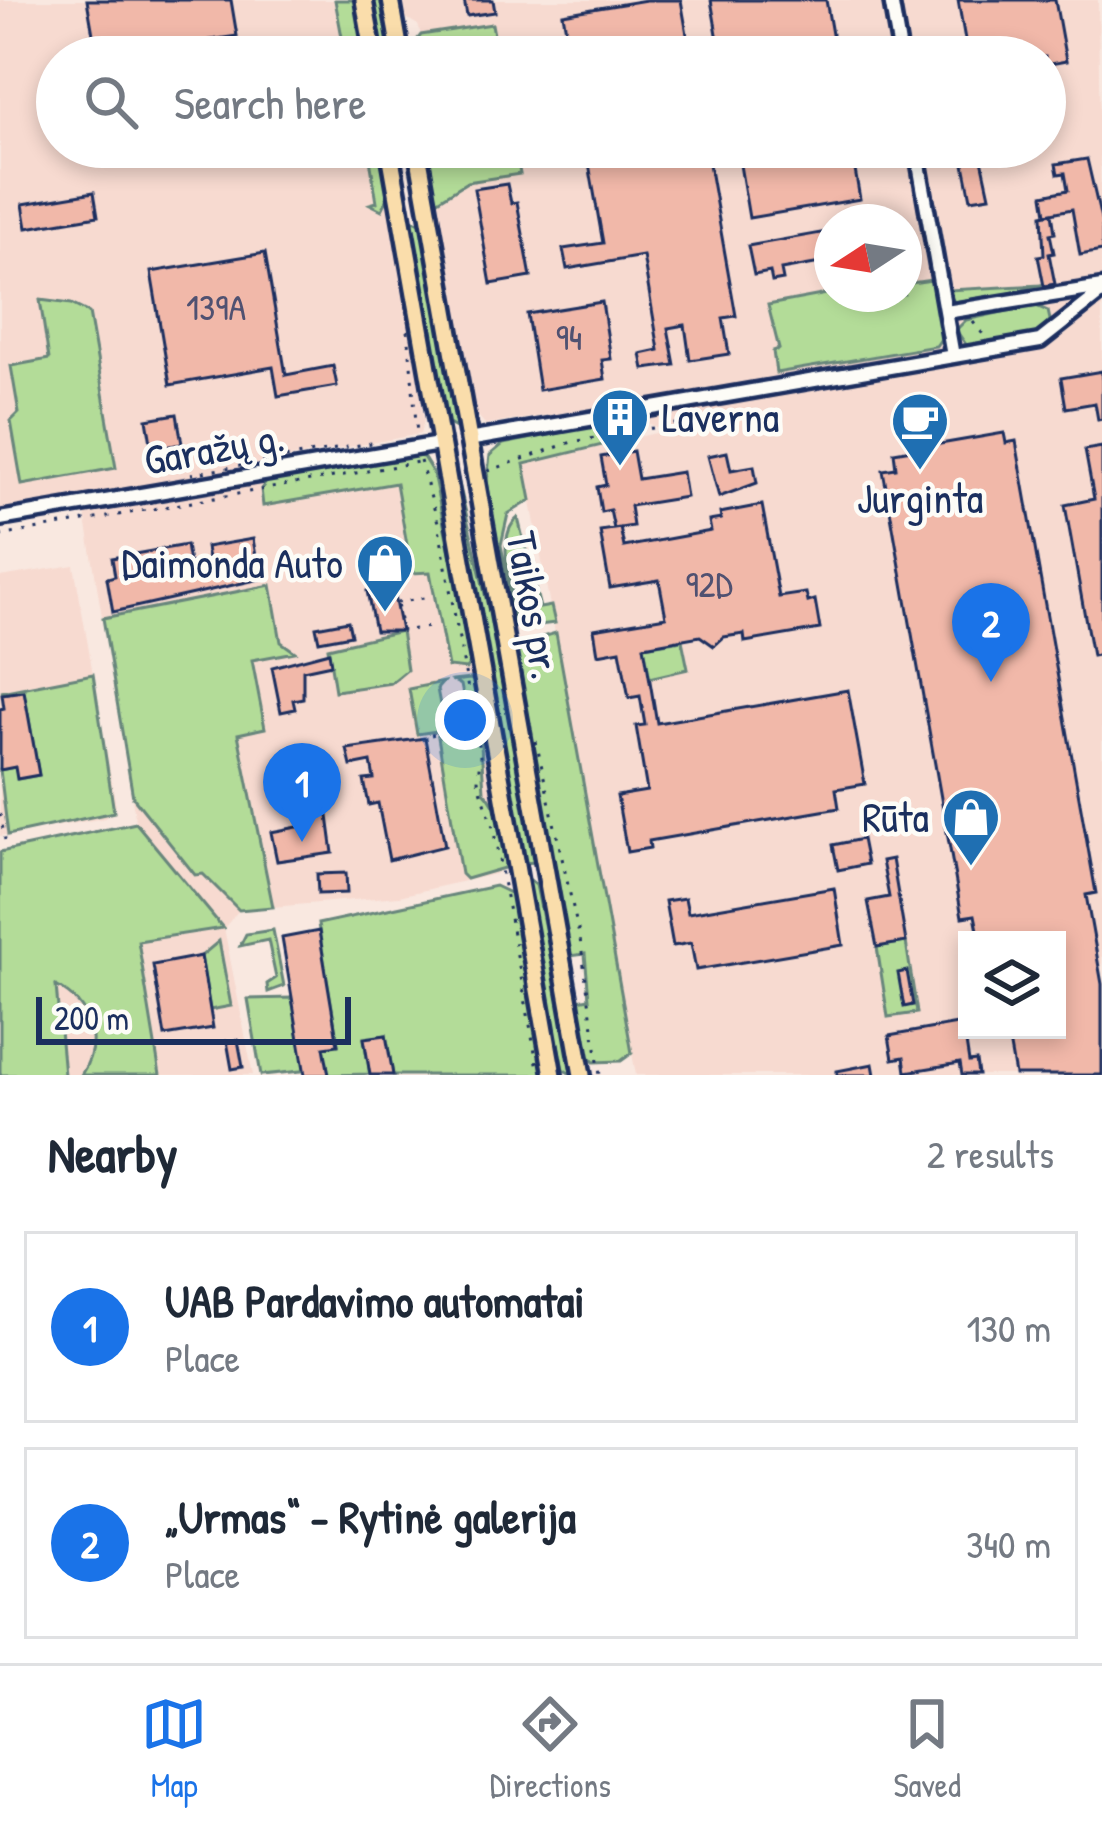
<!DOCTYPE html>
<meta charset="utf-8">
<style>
:root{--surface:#fff;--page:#f6f6f7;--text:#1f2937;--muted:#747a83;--line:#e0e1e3;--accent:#1a73e8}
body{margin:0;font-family:"Patrick Hand",sans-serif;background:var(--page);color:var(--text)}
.controls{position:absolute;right:36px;bottom:36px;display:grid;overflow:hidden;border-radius:0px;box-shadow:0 6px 18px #0003}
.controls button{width:108px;height:108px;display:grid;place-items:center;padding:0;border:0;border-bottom:3px solid var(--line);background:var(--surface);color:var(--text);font:60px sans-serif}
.compass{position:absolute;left:814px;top:204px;width:108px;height:108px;border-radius:50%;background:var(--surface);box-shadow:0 6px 18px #0003;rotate:258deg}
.scale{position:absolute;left:36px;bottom:30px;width:315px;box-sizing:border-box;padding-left:12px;border:6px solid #1b2f5e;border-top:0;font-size:33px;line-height:42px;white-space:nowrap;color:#1b2f5e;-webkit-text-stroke:9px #fdfcf7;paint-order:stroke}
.you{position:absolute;left:465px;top:720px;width:42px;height:42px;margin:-30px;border:9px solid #fff;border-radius:50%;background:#1a73e8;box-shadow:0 0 0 18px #1a73e833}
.badge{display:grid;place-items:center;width:78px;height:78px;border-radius:50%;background:var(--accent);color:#fff;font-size:39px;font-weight:700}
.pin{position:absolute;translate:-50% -99px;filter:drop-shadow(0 3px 6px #0008)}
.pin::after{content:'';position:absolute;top:63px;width:42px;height:36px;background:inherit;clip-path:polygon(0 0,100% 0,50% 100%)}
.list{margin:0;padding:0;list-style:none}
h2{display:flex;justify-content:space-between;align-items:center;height:156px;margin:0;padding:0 48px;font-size:51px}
h2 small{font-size:39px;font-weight:400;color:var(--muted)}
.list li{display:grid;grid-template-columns:78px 1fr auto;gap:36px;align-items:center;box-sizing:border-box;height:192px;margin:0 24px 24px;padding:0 24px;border:3px solid var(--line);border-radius:0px}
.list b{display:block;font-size:45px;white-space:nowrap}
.list p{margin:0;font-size:39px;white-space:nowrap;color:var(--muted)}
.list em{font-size:39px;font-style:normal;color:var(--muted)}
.icon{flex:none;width:66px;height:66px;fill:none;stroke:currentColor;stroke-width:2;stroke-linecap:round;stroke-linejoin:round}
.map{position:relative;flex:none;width:1102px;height:1075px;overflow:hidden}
.search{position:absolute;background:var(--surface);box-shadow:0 6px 18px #0003;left:36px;right:36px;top:36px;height:132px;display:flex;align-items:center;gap:30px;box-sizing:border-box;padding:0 42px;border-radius:66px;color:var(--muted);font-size:45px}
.sheet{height:588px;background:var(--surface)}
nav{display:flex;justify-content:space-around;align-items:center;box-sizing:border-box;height:168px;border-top:3px solid var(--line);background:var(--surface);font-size:33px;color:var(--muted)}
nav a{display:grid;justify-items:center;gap:6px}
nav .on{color:var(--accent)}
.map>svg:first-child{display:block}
</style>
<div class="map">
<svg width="1102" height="1075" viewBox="0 0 1102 1075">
<rect width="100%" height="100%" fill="#f9e8e0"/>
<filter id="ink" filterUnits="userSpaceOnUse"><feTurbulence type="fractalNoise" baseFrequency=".00833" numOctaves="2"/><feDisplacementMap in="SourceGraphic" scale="24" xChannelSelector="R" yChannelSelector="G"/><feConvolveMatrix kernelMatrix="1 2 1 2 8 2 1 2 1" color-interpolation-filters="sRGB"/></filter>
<g filter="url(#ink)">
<!-- built -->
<path fill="#f7dad0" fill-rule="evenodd" d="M0 0H356L366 57H57V147H383L413 326 424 421 420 434 0 511Z
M403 0H1098L1102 289 1033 338 486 425 469 406 435 202 467 182 520 174 515 147H1045V57H498L492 24 421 35 418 25 406 18ZM832 222H904V294H832Z
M1102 299V1075H636L524 464 664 431 642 420 1041 345ZM967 940H1057V1030H967Z
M410 455 431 465 456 566 484 753 500 817 504 868 495 874 399 896 239 910 224 928 253 1075H0V852L114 832 136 823 85 513Z
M74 565 116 806 105 818 0 836V577Z"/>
<!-- green -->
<path fill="#b3dc98" stroke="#67867b" stroke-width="3" d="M335 0H356L364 45 360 57 312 53 311 49 343 42Z
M370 0H385L394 52 379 55Z
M492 24 498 57H411L410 49 421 35Z
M368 147H383L391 192 382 210 370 204 377 202Z
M426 147H515L520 174 467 182 435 202Z
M414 220 424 225 456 428 447 423 410 230Z
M932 280 943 336 936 346 776 373 773 351 779 349 768 305 832 293 904 294V284Z
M1042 285 966 304 954 302 947 290Z
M40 300 71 304 89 313 116 468 22 485 11 421 19 413 11 366 49 359Z
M1034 305 1048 311 1050 320 1042 332 967 346 956 330 966 320Z
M619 421 623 440 524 464 531 500 508 514 501 545 516 624 512 628 487 481 490 455 503 444Z
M410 455 423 457 433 473 473 660 466 669 448 667 430 572 412 573 396 483 263 506 261 489 267 481Z
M454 462 501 662 537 862 522 863Z
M518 518 540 608 551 606 555 623 524 627 520 622C514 595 493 537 518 518Z
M271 585 281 642 295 652 252 660 265 728 238 734 273 907 239 910 203 874 195 875 133 797 103 618Z
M401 631 407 670 391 683 335 691 328 648Z
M556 633 632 1053 621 1061 594 1062 587 1054 578 1000 589 998 585 954 569 956 515 645Z
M682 640 688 669 649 678 644 646Z
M93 674 114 812 8 835 0 770 15 767 18 779 39 775 24 691 1 692Z
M470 679 477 683 484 791C497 804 513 843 504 868L466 879 461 874 437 731 417 734 409 689 443 682 437 689 444 726 468 721 461 685 453 681Z
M136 823 223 928 138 941 160 1075H81C103 1042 91 1004 56 986L64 1075H0V852Z
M530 880 536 885 574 1069 569 1073 563 1069 525 886Z
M495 886 514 895 548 1075H393L386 1035 364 1039 370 1074 329 1075 324 1047 338 1044 318 924Z
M273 930 284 986 268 992 267 984 276 978 268 940 240 946 246 934Z
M219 941 231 1006 210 1010 201 956Z
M906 942 917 1013 888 1017 877 947Z
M292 998 303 1060 321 1069 261 1075 248 999Z"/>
<!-- building -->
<path fill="#f1b8a9" stroke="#1b2f5e" stroke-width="3" d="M87 0H231L237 36 97 57Z
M464 0H493L495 12 467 16Z
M646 0H681L691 57H571L563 14Z
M711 0H826L836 57H721Z
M958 0H1055L1066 61 1045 65V57H968Z
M518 35 522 57H499L495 39Z
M586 147H706L736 316 723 318 729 354 690 360 685 325 668 328 675 365 644 369 641 354 659 350 643 256 567 269 563 249 603 243Z
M737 147H851L860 199 749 218Z
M980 150 990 196 971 199 962 154Z
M1087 159 1102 224V251L1080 255 1072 209 1046 214 1043 195 1068 190 1065 173 1058 174 1056 164Z
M507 184 511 203 517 202 531 277 491 284 474 189Z
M94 192 98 216 27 228 23 204Z
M1052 213 1055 233 1050 234 1054 253 1049 254 1055 284 1044 286 1038 256 1044 255 1042 215Z
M832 231V261L781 270 783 280 772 282 770 272 754 275 748 246Z
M265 253 286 375 333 366 337 386 278 396 273 367 170 385 151 272Z
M602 302 611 359 602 360 605 379 539 390 527 314Z
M1102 371V419L1098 420 1095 403 1066 408 1061 378Z
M177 414 182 444 152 449 147 419Z
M1004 433 1006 443 1016 441 1096 893 1086 895 1102 984V1075H1015L1007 1030H1057V940H980L975 915 962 917 883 470 896 468 894 452Z
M1102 447V654L1092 656 1065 505 1094 499 1085 450Z
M633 451 638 479 682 472 686 497 630 506 633 526 614 529 610 510 601 512 597 487 606 485 601 457Z
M727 452 731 470 754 466 757 483 719 497 708 456Z
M762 505 779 597 806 593 808 602 815 600 820 629 745 642 744 634 724 637 714 646 700 636 644 646 657 723 848 690 865 784 836 789 839 808 649 841 650 848 627 852 617 796 647 791 636 726 645 725 640 696 629 698 620 650 598 654 594 629 666 617 659 580 610 588 600 531 620 528 624 547 711 531 709 521 721 519 720 513Z
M253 539 260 579 113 612 107 578 115 576 112 558 186 545 189 563 208 560 206 547Z
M379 589 381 599 394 596 401 631H375L367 591Z
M348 621 351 635 319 641 316 627Z
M329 652 331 664 303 670V698L293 700 295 709 281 712 272 667Z
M24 691 39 775 17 779 15 767 0 770V709L4 708 2 694Z
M425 738 445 846 389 860 378 803 369 805 364 780 374 779 371 762 351 766 347 749Z
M306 807 327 809 333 853 277 861 271 832 303 826Z
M862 839 867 864 838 870 833 845Z
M892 859 906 942 877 947 868 901 889 897 882 861Z
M346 873 347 893 318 894 317 874Z
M834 888 843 945 696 970 691 943 673 946 665 901 685 898 688 913Z
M319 931 338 1045 324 1047 329 1075H305L282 938Z
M201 956 213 1028 165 1036 153 965Z
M907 971 913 1005 904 1007 898 973Z
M963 1023 969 1062 976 1061 978 1075H962L960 1063 906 1072 904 1057 893 1059 889 1036Z
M386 1035 393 1075H370L364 1038Z
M238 1040 243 1067 232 1069 227 1041Z
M873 1064 875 1075H837V1071Z"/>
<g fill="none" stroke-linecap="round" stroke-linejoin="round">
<!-- minor casing -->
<g stroke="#1b2f5e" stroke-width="21">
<path id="minor" d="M891 0 901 57
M916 147 953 356
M946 312 1102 287
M468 440 1040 341 1102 292
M0 519 439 444"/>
</g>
<!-- major casing -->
<g stroke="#1b2f5e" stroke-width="24">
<path id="major" d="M364 0 374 57
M391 0 401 57
M389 147 553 1075
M417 147 582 1075"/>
</g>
<!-- path -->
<path stroke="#1b2f5e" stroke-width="3" stroke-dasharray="3 9" stroke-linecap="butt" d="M973 322 986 338
M408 330 417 434
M420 461 438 522 480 756 478 780 493 827 538 1068
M488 471 572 442 682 423
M191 474 377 442
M0 536 418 462
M393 582 402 631 429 627
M397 603 424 598
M431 735 474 726
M536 741 580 939 600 1075
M0 814 5 840"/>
<!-- minor -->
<use href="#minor" stroke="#fdfcf7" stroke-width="12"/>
<!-- major -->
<use href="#major" stroke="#faddab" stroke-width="15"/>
</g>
</g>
<!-- icons -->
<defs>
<g id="building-pin" transform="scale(3)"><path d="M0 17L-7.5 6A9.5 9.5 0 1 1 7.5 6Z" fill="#1f6fb2" stroke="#fdfcf7"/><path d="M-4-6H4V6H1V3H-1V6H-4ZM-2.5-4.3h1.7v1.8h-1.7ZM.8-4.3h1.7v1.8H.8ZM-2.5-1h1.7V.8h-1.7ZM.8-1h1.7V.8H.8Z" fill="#fff"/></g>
<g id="cafe-pin" transform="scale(3)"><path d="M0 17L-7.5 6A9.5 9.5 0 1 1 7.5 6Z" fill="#1f6fb2" stroke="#fdfcf7"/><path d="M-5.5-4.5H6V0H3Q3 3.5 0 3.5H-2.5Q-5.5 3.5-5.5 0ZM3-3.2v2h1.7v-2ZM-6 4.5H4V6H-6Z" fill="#fff"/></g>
<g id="shop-pin" transform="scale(3)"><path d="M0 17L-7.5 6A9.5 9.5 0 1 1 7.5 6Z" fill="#1f6fb2" stroke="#fdfcf7"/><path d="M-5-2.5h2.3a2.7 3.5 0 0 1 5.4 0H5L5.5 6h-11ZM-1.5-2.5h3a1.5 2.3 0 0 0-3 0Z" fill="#fff"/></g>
</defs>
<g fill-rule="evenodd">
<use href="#building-pin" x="620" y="417"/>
<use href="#cafe-pin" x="920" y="421"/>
<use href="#shop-pin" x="385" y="563"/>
<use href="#shop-pin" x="971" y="817"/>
</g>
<g text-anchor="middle" stroke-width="9" stroke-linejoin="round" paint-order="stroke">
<!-- number labels -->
<g font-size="36" fill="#505171">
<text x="216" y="320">139A</text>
<text x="569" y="350">94</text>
<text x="709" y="597">92D</text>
</g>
<!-- poi labels -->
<g font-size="42" fill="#1b2f5e" stroke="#fdfcf7" text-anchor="end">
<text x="662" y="432" text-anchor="start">Laverna</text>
<text x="920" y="513" text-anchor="middle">Jurginta</text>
<text x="343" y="578">Daimonda Auto</text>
<text x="929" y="832">Rūta</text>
</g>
<!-- street labels -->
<g font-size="42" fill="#1b2f5e" stroke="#fdfcf7">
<text transform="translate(214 448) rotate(-10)" y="15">Garažų g.</text>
<text transform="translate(534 605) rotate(80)" y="15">Taikos pr.</text>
</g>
</g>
</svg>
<div class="controls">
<button><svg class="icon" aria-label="layers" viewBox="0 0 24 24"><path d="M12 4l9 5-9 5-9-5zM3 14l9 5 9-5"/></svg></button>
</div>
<svg class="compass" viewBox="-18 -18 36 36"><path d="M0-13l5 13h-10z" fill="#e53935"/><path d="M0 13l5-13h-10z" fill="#747a83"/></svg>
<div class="scale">200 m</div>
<div class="you"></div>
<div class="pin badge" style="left:302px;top:842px">1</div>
<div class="pin badge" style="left:991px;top:682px">2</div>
<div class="search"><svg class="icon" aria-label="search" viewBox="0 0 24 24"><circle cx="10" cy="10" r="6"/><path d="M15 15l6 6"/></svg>Search here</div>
</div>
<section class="sheet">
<h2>Nearby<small>2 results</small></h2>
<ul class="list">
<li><span class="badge">1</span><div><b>UAB Pardavimo automatai</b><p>Place</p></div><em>130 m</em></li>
<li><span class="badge">2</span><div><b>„Urmas“ - Rytinė galerija</b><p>Place</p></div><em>340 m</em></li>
</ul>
</section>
<nav>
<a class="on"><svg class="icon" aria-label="map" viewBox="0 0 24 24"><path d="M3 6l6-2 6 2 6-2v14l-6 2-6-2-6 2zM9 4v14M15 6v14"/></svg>Map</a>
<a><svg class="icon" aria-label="directions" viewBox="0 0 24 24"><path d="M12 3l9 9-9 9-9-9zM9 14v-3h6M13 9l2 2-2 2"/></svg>Directions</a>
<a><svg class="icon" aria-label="saved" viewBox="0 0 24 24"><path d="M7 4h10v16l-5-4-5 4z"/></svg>Saved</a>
</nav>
